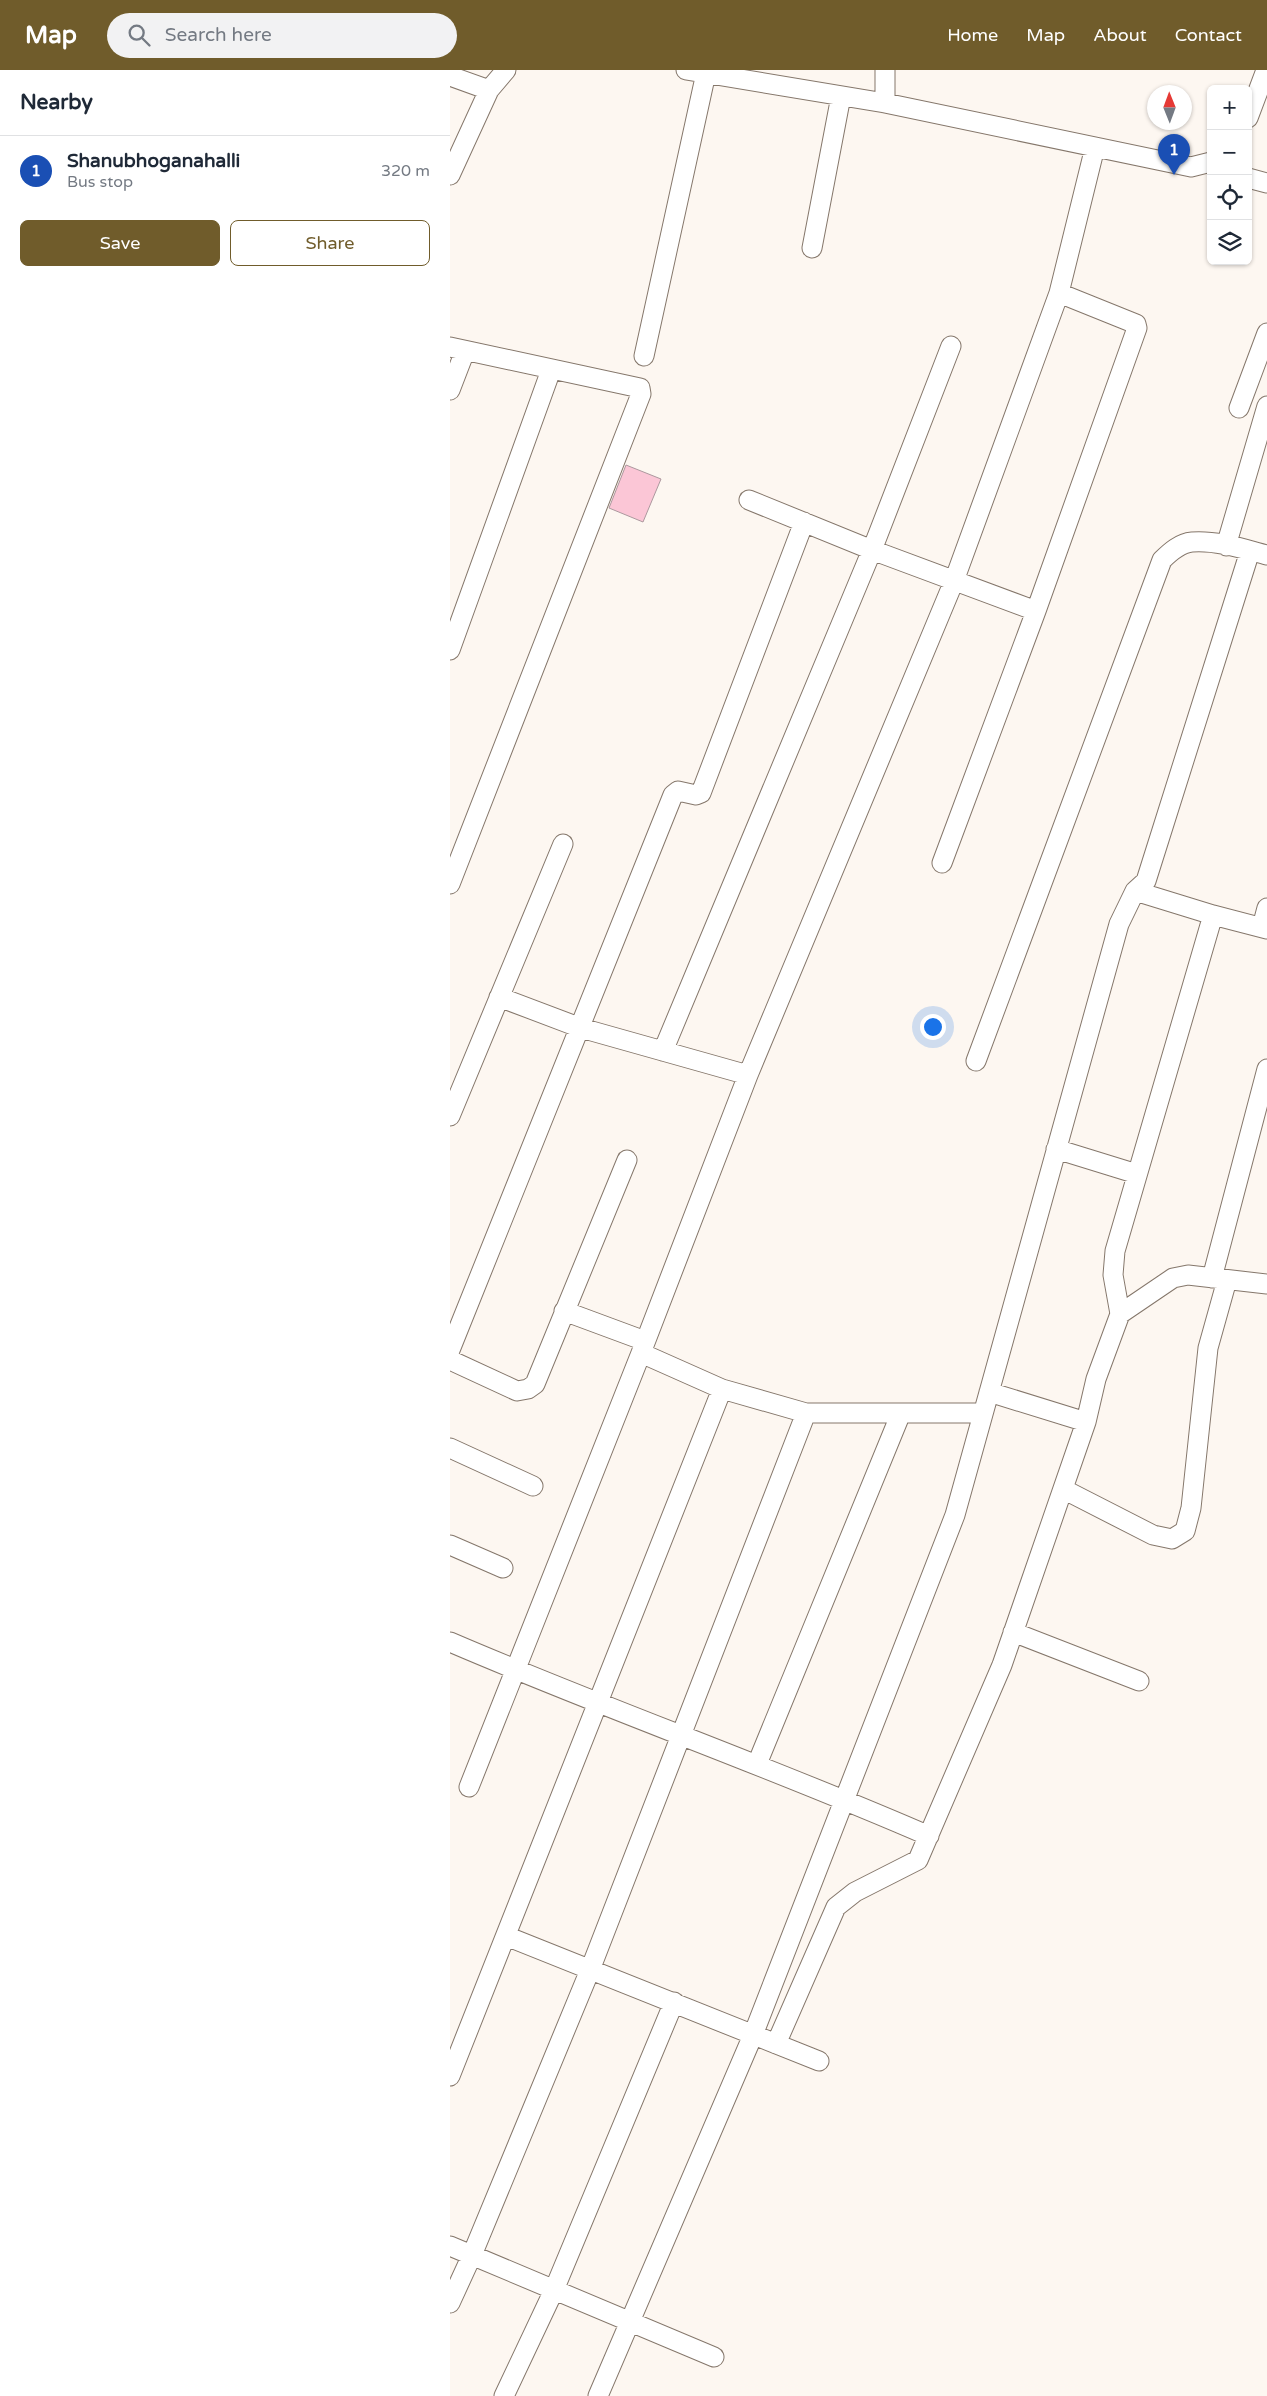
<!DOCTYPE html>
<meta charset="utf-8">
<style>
:root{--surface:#fff;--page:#f2f2f3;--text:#1f2937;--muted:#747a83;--line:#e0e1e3;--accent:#705c2b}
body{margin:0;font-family:"Varela Round",sans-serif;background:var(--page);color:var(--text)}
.controls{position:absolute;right:15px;top:15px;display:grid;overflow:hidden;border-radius:8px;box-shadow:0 1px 4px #0004}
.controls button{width:45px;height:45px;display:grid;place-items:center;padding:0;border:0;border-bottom:1px solid var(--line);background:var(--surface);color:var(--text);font:25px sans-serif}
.compass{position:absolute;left:697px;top:15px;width:45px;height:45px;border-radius:50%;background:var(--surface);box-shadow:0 1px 4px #0004;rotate:359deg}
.you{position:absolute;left:482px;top:956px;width:18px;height:18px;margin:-12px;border:4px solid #fff;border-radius:50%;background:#1a73e8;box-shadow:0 0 0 8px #1a73e833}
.badge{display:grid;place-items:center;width:32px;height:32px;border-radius:50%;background:var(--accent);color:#fff;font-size:16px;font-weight:700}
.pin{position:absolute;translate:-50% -41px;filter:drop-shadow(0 1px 2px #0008)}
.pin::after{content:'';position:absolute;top:26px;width:18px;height:15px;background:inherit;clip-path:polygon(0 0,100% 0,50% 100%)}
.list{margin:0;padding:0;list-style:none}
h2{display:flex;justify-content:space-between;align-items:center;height:65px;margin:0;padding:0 20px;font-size:21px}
h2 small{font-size:16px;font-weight:400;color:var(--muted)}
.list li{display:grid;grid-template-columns:32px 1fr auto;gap:15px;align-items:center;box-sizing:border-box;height:70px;padding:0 20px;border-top:1px solid var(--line)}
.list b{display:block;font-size:19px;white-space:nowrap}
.list p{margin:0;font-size:16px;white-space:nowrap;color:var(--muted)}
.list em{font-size:16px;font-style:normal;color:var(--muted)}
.actions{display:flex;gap:10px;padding:15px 20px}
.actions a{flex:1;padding:11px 0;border:1px solid var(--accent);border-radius:8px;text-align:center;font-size:18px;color:var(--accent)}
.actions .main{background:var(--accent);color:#fff}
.icon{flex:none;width:28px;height:28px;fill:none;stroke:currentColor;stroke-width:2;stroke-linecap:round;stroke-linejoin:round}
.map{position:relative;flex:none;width:817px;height:2326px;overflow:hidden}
header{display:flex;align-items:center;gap:30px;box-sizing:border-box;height:70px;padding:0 25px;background:var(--accent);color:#fff}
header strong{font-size:24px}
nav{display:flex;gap:28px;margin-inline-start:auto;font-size:18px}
.search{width:350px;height:45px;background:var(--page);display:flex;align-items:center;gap:12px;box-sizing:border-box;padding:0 18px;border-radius:28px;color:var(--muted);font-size:19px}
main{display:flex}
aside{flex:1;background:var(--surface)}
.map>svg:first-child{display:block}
</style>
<header>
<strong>Map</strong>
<div class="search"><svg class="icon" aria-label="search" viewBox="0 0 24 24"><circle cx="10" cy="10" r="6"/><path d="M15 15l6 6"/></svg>Search here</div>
<nav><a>Home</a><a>Map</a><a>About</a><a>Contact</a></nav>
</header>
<main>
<aside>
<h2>Nearby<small></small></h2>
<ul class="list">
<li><span class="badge" style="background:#1a4fb4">1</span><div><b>Shanubhoganahalli</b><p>Bus stop</p></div><em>320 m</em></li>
</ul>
<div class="actions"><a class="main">Save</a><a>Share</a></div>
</aside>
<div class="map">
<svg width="817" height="2326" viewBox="0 0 817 2326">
<rect width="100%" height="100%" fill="#fdf7f1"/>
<!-- building -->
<path fill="#fbc6d6" stroke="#ac989e" d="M176 395 211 409 193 452 159 438Z"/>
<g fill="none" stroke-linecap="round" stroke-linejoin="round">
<!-- minor casing -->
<g stroke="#85776b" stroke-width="21">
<path id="minor" d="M236 0 435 33 741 97 761 92
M0 6 39 20
M435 33V0
M798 48 816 0
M0 105 39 20 56 0
M798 108 817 113
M362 178 391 26
M0 277 190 318 191 324 0 814
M194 286 256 3
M0 320 15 281
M789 338 817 263
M299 430 422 480 586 541
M776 476 817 336
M0 580 101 300
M492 793 586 541 687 258 686 254 609 223
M685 821 763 845 817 859
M812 857 817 838
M49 927 131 958 298 1005
M213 981 422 480 501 276
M526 991 712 490C720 482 730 473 742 472 766 470 794 479 817 485
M0 1046 113 774
M606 1079 687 1104
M762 1208 817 999
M114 1241 195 1271
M670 1244 663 1205 665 1181 763 845
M0 1280 223 725 228 721 246 725 251 723 354 452
M191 1283 272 1319 356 1343H533
M0 1290 67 1321 78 1319 85 1314 177 1090
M539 1322 636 1352 646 1309 670 1244 723 1208 738 1205 817 1214
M0 1378 83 1416
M613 1419 703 1465 722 1469 735 1461 741 1438 758 1278 777 1210
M0 1475 53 1498
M563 1562 689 1611
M0 1572C158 1640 321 1697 479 1766
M307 1694 451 1343
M19 1717 191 1283 298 1005 504 511 609 223 645 77
M56 1866 369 1991
M326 1974 386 1837 405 1822 468 1790 552 1595 636 1352
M0 2006 272 1319
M0 2176 264 2287
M0 2233 22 2185 140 1900 356 1343
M54 2326 104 2220 224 1932
M148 2326 303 1965 505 1445 669 854 685 821 696 811 800 481"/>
</g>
<!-- minor -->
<use href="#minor" stroke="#fff" stroke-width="19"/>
</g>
</svg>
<div class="controls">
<button>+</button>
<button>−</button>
<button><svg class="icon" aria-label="locate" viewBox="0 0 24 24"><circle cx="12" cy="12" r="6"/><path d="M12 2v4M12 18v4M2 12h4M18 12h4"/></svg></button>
<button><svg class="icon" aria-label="layers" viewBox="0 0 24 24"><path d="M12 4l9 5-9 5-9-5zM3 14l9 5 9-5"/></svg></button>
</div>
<svg class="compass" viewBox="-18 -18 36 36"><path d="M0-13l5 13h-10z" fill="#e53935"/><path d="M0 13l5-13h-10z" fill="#747a83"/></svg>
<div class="you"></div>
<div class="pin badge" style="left:724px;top:105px;background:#1a4fb4">1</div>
</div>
</main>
